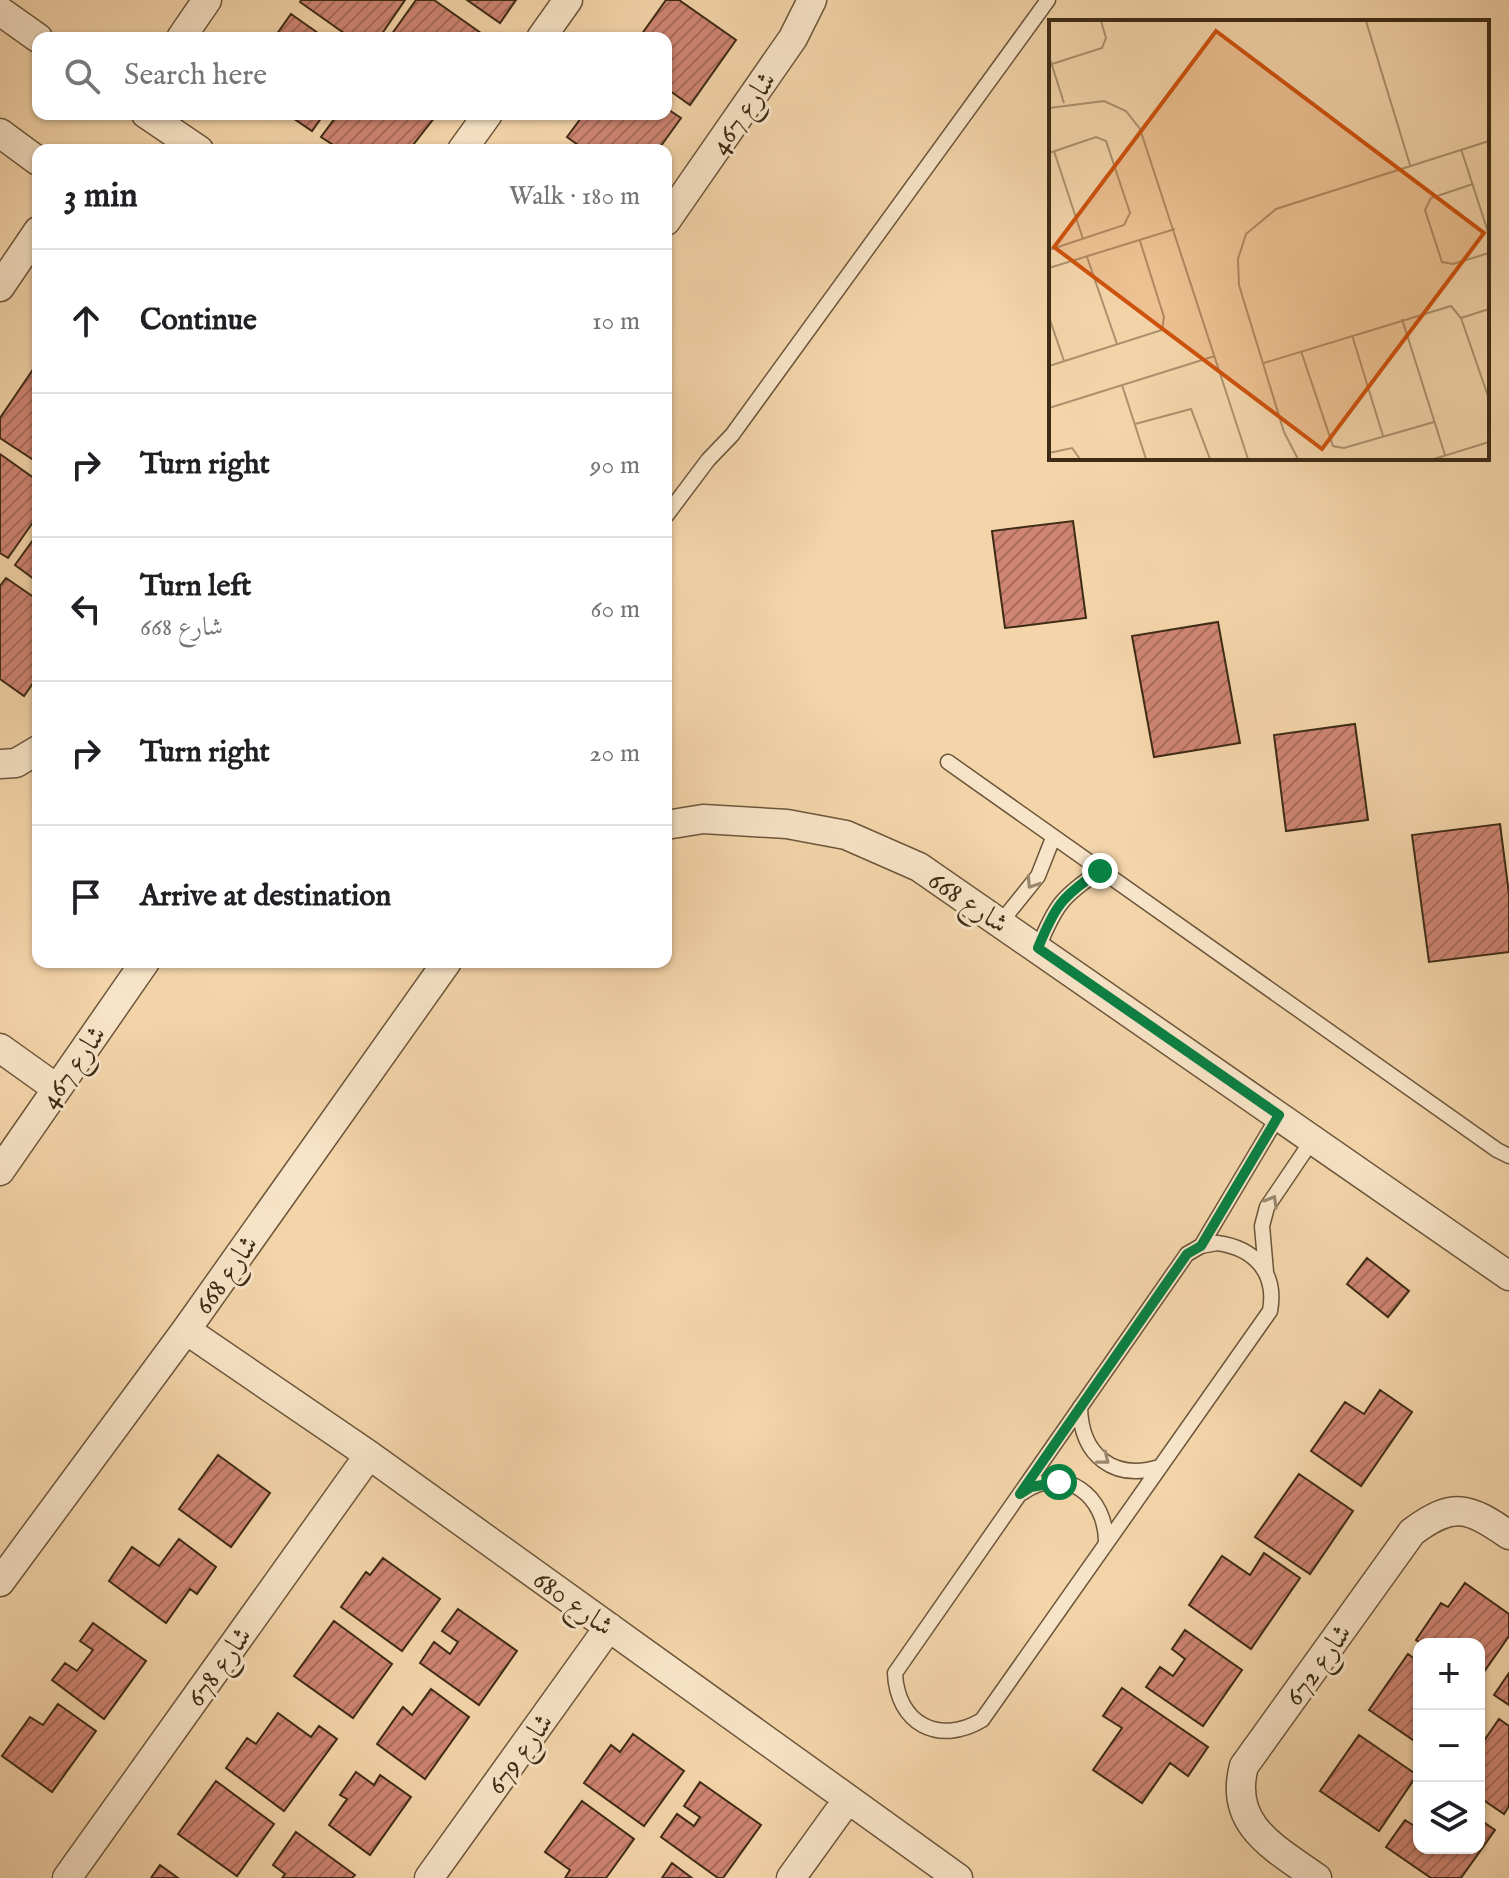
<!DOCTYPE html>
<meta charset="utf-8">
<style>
:root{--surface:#fff;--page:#f6f6f6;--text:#202124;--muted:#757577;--line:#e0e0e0}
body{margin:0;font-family:"IM FELL English",Amiri,serif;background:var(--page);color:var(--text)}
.controls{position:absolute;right:24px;bottom:24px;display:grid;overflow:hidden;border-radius:16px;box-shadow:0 2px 6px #0004}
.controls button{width:72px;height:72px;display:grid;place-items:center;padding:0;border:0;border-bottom:2px solid var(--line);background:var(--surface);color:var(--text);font:40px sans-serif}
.stop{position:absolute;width:24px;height:24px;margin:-18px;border:6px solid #0b8043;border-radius:50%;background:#fff}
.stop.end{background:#0b8043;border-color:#fff;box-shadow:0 2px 8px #0008}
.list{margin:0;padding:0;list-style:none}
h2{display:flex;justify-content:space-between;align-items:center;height:104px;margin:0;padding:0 32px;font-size:34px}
h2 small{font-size:26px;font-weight:400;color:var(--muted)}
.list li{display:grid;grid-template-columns:52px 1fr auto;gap:24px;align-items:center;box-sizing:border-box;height:144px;padding:0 32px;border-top:2px solid var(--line)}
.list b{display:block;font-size:30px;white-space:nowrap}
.list p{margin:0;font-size:26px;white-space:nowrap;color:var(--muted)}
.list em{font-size:26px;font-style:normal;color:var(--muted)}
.icon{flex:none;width:44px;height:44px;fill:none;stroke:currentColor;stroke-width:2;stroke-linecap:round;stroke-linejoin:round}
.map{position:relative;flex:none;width:1509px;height:1878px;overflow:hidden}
.search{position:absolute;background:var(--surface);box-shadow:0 2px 6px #0004;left:32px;top:32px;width:640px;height:88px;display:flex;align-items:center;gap:20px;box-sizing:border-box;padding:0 28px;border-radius:16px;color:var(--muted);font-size:30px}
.panel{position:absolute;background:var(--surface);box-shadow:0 2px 6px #0004;left:32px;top:144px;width:640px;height:824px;border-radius:16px}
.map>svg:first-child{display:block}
</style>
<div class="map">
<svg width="1509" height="1878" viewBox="0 0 1509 1878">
<defs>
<pattern id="building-hatch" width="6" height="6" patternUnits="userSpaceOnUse" patternTransform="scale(2)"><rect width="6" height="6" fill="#cf8573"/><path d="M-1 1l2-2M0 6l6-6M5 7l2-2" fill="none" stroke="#a96d5d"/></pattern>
</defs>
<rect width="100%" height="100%" fill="#f4d5aa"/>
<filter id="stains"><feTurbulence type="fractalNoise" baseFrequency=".0025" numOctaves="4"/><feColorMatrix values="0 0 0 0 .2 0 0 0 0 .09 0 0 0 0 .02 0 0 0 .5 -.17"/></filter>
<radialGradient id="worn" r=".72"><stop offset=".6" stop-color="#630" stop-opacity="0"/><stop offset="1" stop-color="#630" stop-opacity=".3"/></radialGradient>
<!-- building -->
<path fill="url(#building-hatch)" stroke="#3e2b15" stroke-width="2" d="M301 0H405L379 38H351L300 2Z
M416 0H434L488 38H389Z
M467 0H516L500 23Z
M666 0H679L736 40 690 105 666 88V38H639Z
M291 14 325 38H274Z
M666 108 681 118 658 150H585L567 137 584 114H666Z
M287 114H324L312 131Z
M338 114H431L435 117 409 150H341L321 137Z
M36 365 38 366V463L0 438V418Z
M0 454 38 481V515L8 558 0 553Z
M1073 521 1086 618 1005 628 992 531Z
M38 533V582L15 565Z
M6 578 38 600V676L24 696 0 679V586Z
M1218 622 1240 743 1154 757 1132 636Z
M1355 724 1368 820 1286 831 1274 735Z
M1500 824 1509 894V952L1429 962 1412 835Z
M1367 1258 1409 1291 1388 1317 1347 1284Z
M1380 1390 1412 1412 1361 1486 1311 1451 1345 1402 1364 1414Z
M218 1455 270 1493 231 1547 179 1509Z
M1299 1474 1353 1511 1310 1574 1255 1537Z
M179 1539 216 1567 197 1594 190 1589 166 1623 109 1581 132 1547 159 1566Z
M1264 1553 1300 1578 1251 1649 1189 1605 1222 1556 1250 1575Z
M383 1558 440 1599 402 1651 341 1607 366 1572 370 1575Z
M1465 1583 1509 1614V1636L1479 1679V1644H1422L1416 1640 1441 1603 1448 1607Z
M458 1609 517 1651 479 1705 420 1663 434 1642 450 1654 458 1642 442 1631Z
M334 1621 392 1664 353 1718 294 1676Z
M93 1623 146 1661 104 1719 52 1680 65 1663 77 1671 93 1650 80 1641Z
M1185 1630 1242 1670 1203 1726 1146 1687 1160 1667 1173 1676 1185 1659 1172 1649Z
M1408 1654 1419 1662V1744L1369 1710Z
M1509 1673V1705L1494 1695Z
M1122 1688 1208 1747 1188 1776 1170 1763 1142 1803 1093 1770 1122 1728 1103 1716Z
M431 1689 469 1717 425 1779 377 1744 403 1707 412 1715Z
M58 1704 96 1731 52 1792 2 1756 30 1717 43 1725Z
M278 1713 311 1737 319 1726 337 1739 284 1811 226 1768 247 1738 256 1744Z
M1499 1719 1509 1726V1806L1504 1814 1479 1797V1748Z
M633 1734 684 1771 644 1826 584 1783 611 1745 620 1752Z
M1359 1735 1417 1775 1379 1831 1320 1791Z
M356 1772 374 1785 380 1775 411 1797 370 1855 329 1825 347 1799 340 1795Z
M216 1781 274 1824 237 1876 178 1834Z
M700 1782 761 1825 723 1878H718L661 1837 677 1814 694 1826 700 1817 684 1806Z
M582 1801 634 1839 606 1878H565L570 1870 545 1852Z
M1479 1819 1495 1830 1461 1878H1431L1386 1847 1405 1820 1419 1829V1848H1479Z
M296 1832 355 1875 352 1878H282L285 1874 273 1865Z
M672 1863 692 1878H662Z
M160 1865 178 1878H151Z"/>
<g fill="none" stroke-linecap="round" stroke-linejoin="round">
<!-- service casing -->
<g stroke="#6c563a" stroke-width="17">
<path id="service" d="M666 516 708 460 732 435 1048 0
M948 762 1497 1150 1509 1156
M1001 922 1038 876 1053 838
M1038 948C1055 906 1062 896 1100 871
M1217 1243C1255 1248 1277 1273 1270 1311L982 1720C938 1746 897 1723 895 1673L1187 1254 1201 1246Z
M1201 1246 1279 1115
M1266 1272 1262 1226 1267 1207 1313 1139
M1080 1407C1081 1456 1114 1481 1160 1467
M1022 1493C1065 1463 1107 1496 1106 1544"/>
</g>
<!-- minor casing -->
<g stroke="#6c563a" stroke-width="31">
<path id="minor" d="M0 11 38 38
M181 38 207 0
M541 38 568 0
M146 114 199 150
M0 133 38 161
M462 150 488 114
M666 221 793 38 812 0
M0 287 38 231
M0 764 16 763 38 750
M666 825 703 819 787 824 846 835 919 867 1509 1276
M0 1048 56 1088
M0 1171 145 962
M186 1330 369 1455 958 1878
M0 1582 186 1330 447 962
M67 1878 369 1455
M429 1878 609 1627
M791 1878 848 1799
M1317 1878C1275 1848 1228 1825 1244 1766L1412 1532C1454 1501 1468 1507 1509 1535"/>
</g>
<!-- service -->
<use href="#service" stroke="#f8e4c8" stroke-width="14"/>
<!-- minor -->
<use href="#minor" stroke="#f8e4c8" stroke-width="28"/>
</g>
<!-- one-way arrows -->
<defs><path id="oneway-chevron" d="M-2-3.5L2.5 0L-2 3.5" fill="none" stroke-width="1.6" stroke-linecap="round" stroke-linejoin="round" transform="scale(2)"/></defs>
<g stroke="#9b886e">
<use href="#oneway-chevron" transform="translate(1032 883) rotate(123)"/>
<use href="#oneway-chevron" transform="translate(1272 1201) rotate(-60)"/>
<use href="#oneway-chevron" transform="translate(1104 1459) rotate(38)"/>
</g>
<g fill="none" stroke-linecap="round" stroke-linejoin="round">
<!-- route -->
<path stroke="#0b8043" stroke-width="10" d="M1059 1482 1031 1487 1020 1494 1187 1254 1201 1246 1279 1115 1038 948C1055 906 1062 896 1100 871"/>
</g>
<g text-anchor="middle" stroke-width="6" stroke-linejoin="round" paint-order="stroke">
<!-- street labels -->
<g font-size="28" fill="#3e2b15" stroke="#f8e4c8">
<text transform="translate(742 112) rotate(-55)" y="10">شارع 467</text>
<text transform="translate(969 901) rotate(34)" y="10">شارع 668</text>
<text transform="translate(72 1066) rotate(-55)" y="10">شارع 467</text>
<text transform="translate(225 1274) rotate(-55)" y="10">شارع 668</text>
<text transform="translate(574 1602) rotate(36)" y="10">شارع 680</text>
<text transform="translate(1317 1664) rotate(-54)" y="10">شارع 672</text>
<text transform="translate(218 1666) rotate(-54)" y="10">شارع 678</text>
<text transform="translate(519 1753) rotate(-54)" y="10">شارع 679</text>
</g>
</g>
<!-- overview -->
<g transform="translate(1049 20)">
<rect width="440" height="440" fill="#f4d5aa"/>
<path fill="none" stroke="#ab916e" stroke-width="2" d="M317 1 361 145M0 36 15 83M3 44 53 28 57 18 52 1M0 88 55 81 77 91 91 109 199 439M412 129 440 215M5 131 34 219M0 133 47 117 57 121 81 193 75 205 0 230M424 164 382 178 376 190 393 242 404 244 440 233M38 237 68 324M0 248 126 209M0 297 15 341M412 298 440 289M353 299 396 435M303 315 334 416M252 331 284 426 295 428 385 402M215 343 402 286 412 298 440 379M0 346 113 310 115 297 91 221M73 365 97 439M0 388 166 336M86 404 142 389 161 439M0 433 23 428 31 439M249 439 235 412 190 265 189 239 197 214 227 189 440 121M385 439 440 422"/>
<path fill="#ce520d" fill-opacity="0.15" stroke="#ce520d" stroke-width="4" d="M167 11 435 213 273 429 5 227Z"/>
<rect width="440" height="440" fill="none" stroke="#3e2b15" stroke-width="4"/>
</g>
<rect width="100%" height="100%" filter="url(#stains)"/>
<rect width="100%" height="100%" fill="url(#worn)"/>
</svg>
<div class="controls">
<button>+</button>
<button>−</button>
<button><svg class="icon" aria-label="layers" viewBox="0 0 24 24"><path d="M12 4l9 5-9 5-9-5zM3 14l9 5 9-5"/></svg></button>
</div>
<div class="stop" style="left:1059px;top:1482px"></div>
<div class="stop end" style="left:1100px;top:871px"></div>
<div class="search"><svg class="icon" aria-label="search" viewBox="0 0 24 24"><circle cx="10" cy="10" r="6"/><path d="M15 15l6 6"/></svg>Search here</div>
<section class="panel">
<h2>3 min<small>Walk · 180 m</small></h2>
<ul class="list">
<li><svg class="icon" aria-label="ahead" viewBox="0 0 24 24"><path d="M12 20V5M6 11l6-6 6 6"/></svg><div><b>Continue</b></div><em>10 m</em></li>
<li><svg class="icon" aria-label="right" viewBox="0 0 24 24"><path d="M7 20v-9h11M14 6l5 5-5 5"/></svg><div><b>Turn right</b></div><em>90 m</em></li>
<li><svg class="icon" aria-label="left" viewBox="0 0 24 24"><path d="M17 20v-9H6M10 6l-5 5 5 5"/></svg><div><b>Turn left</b><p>شارع 668</p></div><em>60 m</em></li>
<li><svg class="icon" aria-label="right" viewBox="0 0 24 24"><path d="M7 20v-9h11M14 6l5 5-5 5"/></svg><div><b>Turn right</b></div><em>20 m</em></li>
<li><svg class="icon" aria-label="arrive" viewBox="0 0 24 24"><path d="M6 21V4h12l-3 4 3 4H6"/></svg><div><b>Arrive at destination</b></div></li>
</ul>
</section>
</div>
